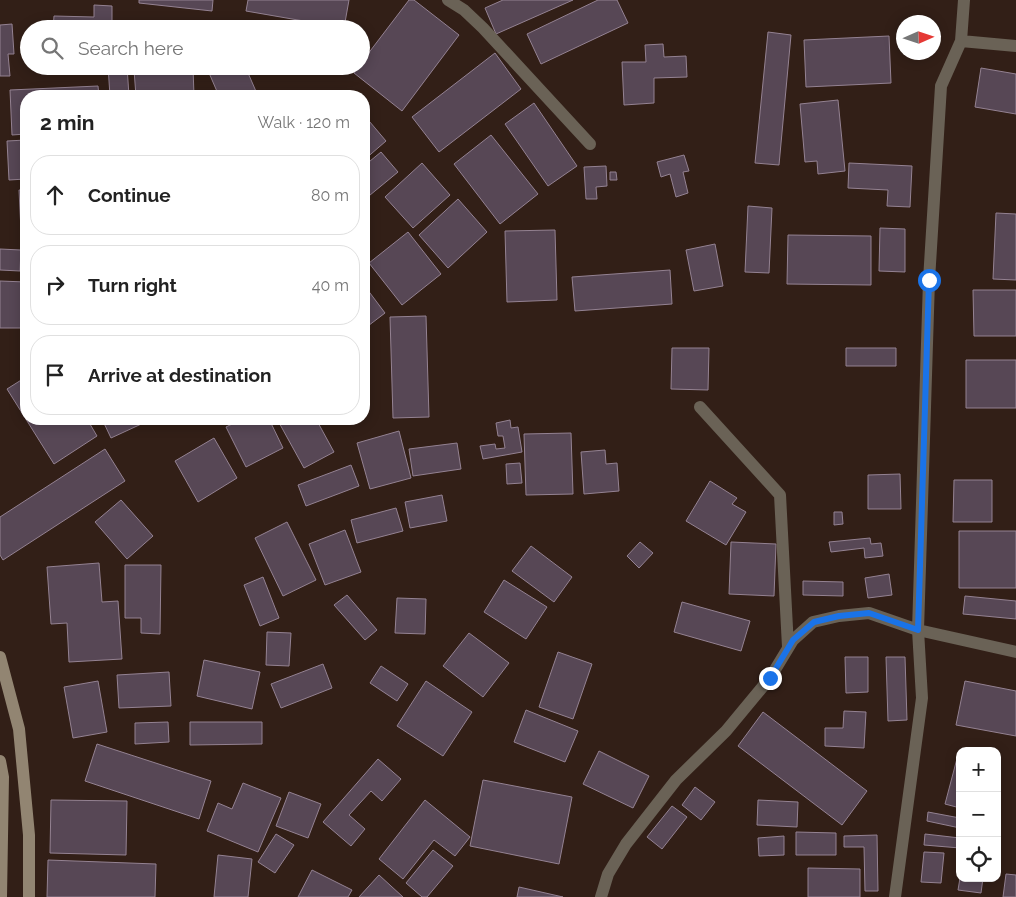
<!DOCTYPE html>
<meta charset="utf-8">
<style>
:root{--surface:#fff;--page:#f2f2f2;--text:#222;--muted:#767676;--line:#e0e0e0}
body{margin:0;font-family:Raleway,sans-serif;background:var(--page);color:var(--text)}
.controls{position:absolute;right:15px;bottom:15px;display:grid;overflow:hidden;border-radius:10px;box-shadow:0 2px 12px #0003}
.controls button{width:45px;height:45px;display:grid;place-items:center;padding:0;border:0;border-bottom:1px solid var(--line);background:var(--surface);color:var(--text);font:25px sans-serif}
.compass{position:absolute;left:896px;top:15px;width:45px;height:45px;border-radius:50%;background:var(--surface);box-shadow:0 2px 12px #0003;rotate:87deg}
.stop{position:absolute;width:15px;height:15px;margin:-11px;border:4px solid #1a73e8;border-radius:50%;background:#fff}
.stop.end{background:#1a73e8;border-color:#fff;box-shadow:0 1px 5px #0008}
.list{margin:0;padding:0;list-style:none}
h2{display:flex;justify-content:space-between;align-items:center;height:65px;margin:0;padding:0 20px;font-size:21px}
h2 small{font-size:16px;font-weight:400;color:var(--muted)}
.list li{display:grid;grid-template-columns:32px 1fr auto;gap:15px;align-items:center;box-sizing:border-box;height:80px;margin:0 10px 10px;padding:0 10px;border:1px solid var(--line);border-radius:20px}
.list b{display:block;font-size:19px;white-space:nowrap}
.list em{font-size:16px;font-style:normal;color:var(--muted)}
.icon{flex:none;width:28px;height:28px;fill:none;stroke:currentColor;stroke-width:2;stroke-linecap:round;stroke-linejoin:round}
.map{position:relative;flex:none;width:1016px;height:897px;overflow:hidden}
.search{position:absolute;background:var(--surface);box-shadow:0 2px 12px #0003;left:20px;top:20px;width:350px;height:55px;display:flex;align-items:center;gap:12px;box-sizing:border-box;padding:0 18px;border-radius:28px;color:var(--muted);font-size:19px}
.panel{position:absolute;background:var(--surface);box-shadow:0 2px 12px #0003;left:20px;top:90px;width:350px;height:335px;border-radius:20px}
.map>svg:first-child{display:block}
</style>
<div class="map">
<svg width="1016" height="897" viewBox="0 0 1016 897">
<rect width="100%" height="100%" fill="#321f17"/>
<!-- building -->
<path fill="#574755" stroke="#948292" d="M139 0H213L212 11 139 3Z
M248 0H349L344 28 246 11Z
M409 0H414L459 35 402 111 354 73 359 66H361V63Z
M503 0H573L496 34 485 8Z
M598 0H617L628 23 541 64 527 34Z
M94 5 112 6V24L84 23 83 29H53L54 16 94 17Z
M12 24 14 54H8L10 76H0V25Z
M768 32 791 35 779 165 755 163Z
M889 36 891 83 806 87 804 40Z
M663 44 664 57 686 56 687 77 654 78V103L624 105 622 62H646L645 45Z
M495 53 521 89 439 152 412 117Z
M108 66H127L129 96H110Z
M206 66H245L258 96H219Z
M193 67 194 96H136L134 70Z
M981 68 1016 74V114L975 107Z
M98 86 99 96H26V134L12 135 10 90Z
M838 100 845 171 818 174 817 161 805 162 800 104Z
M534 103 577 166 548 186 505 124Z
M364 115 386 141 364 160Z
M491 135 538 194 500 224 454 164Z
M26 140V179L9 180 7 141Z
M381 152 398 172 364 200V166Z
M684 155 689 171 683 172 688 193 676 197 670 174 661 177 657 162Z
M422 163 450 195 413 228 385 197Z
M849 163 912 166 910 207 887 206 888 190 848 188Z
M606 166 607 186 596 187 597 199H586L584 167Z
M610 172H616L617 180H610Z
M19 190H26V231H21Z
M458 199 487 232 448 268 419 235Z
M748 206 772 208 769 273 745 272Z
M996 213 1016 214V280L993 279Z
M880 228 905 229V272L879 271Z
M555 230 557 300 507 302 505 231Z
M408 232 441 274 402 305 369 263Z
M788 235 871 236V285L787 284Z
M715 244 723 286 694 291 686 250Z
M0 249 21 250 20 271 0 270Z
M670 270 672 304 575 311 572 277Z
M0 281 26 282V328H0Z
M364 285 385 313 364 329Z
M973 290H1016V336H974Z
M426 316 429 417 393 418 390 317Z
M672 348H709L708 390 671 389Z
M846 348H896V366H846Z
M966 360H1016V408H966Z
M26 377V419H87L97 436 54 464 7 389Z
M102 419H150V420L111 438Z
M181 419H198L183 424Z
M242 419H269L283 448 246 467 226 427Z
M277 419H316L334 452 304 468Z
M510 420 511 428 518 427 522 452 483 459 480 446 495 444 496 449 505 448 503 436H498L496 423Z
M399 431 411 478 370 489 357 443Z
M571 433 573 494 526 495 524 434Z
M214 438 237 478 198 502 175 461Z
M457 443 461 469 413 476 409 449Z
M105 449 125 481 3 560 0 555V517Z
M605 450 606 464 617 463 619 491 584 494 581 452Z
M520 463 522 483 507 484 506 464Z
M351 465 359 486 306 506 298 485Z
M900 474 901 509H868V475Z
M954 480H992V522H953Z
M710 481 737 498 732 504 746 512 726 545 686 521Z
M442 495 447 521 410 528 405 502Z
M121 500 153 536 127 559 95 522Z
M396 508 403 531 357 543 351 520Z
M834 512H842L843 524 834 525Z
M287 522 316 580 283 596 255 538Z
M345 530 361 572 325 585 309 544Z
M959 531H1016V588H959Z
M870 538 871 544 881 543 883 556 865 558 864 548 831 552 829 542Z
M640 542 653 553 639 568 627 556Z
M731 542 776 544 774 596 729 594Z
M531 546 572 577 554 602 512 571Z
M99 563 102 602 118 601 122 659 69 662 67 623 51 624 47 567Z
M125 565H161L160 634 141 633V618H125Z
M889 574 892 595 868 598 865 578Z
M263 577 279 618 260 626 244 585Z
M504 580 547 607 526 639 484 612Z
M803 581 843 582V596L803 595Z
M347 595 377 630 365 640 334 605Z
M965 596 1016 601V619L963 614Z
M397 598 426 599 425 634 395 633Z
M682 602 750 621 741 651 674 632Z
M267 632 291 633 289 666 266 665Z
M469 633 509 663 483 697 443 666Z
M558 652 592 664 573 719 539 707Z
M845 657H868V692L846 693Z
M886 657H905L907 720 888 721Z
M204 660 260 672 252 709 197 696Z
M323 664 332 688 281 708 271 684Z
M381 666 408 684 397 701 370 683Z
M169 672 171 706 119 708 117 675Z
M98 681 107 732 73 738 64 687Z
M426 681 472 712 443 756 397 726Z
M965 681 1016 691V736L956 725Z
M526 710 578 731 565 762 514 742Z
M844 711 866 712 864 748 825 746V728H843Z
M763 712 867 791 842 825 738 746Z
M168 722 169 742 135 744V723Z
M190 722H262V744L190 745Z
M97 744 211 781 199 819 85 781Z
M599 751 649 776 633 808 583 784Z
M959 751H960V808L945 804Z
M378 759 401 779 382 801 371 791 349 815 365 829 351 846 323 822Z
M483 780 572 797 559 864 470 846Z
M243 783 281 798 258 852 207 831 218 803 232 809Z
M695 787 715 802 701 820 682 805Z
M289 792 321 804 308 838 276 826Z
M51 800 127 801 126 855 50 853Z
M425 800 470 837 455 856 434 840 403 879 379 859Z
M758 800 798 802 797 827 757 825Z
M672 806 687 817 662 849 647 837Z
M928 812 960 818V828L927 821Z
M796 832 836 833V855H796Z
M276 834 294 845 275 873 258 862Z
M925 834 960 838V848L924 845Z
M877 835 878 891H865L864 847H844V836Z
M784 836V855L759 856 758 838Z
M433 850 453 866 427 897H422L406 883Z
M924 852 944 853 941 883 921 882Z
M218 855 252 859 248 897H214Z
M48 860 156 864 155 897H47Z
M808 868 860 869V897H808Z
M312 870 352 890 348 897H298Z
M1006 874 1016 875V897H1003Z
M379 875 403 897H359Z
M960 878H983L981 893 958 890Z
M519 887 563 897H517Z"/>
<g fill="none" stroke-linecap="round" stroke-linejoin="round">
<!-- street -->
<path stroke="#6a6256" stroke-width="12" d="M448 0 464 10 483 28 590 144
M961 41 1016 46
M700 407 780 495 788 647
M601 897 608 874 626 844 676 780 726 731 770 678 793 640 813 622 839 616 869 613 918 630 1016 652
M895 897 922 698 918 630 929 280 941 86 961 41 964 0"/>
<!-- secondary -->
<path stroke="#928572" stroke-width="12" d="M0 657 19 729 29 835V897
M0 761 3 777 1 897"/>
</g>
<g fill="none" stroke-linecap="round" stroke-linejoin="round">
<!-- route -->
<path stroke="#1a73e8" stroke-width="6" d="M770 678 793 640 814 622 839 616 869 613 918 630 929 280"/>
</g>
</svg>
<div class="controls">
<button>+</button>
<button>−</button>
<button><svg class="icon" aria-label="locate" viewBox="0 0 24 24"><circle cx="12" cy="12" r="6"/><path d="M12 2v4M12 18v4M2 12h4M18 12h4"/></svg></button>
</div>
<svg class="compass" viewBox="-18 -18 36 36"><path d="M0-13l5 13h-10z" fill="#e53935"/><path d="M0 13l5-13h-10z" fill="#767676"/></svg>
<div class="stop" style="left:929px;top:280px"></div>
<div class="stop end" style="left:770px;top:678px"></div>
<div class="search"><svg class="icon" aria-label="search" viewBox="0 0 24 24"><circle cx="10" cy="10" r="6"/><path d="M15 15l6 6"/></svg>Search here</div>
<section class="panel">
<h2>2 min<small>Walk · 120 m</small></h2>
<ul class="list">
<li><svg class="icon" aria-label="ahead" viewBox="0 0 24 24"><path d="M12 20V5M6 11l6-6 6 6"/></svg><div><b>Continue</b></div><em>80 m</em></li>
<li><svg class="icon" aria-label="right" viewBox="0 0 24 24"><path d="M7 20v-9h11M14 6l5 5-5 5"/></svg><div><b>Turn right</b></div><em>40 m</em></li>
<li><svg class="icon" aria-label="arrive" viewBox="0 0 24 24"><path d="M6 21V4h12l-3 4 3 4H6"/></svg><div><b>Arrive at destination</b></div></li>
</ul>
</section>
</div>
